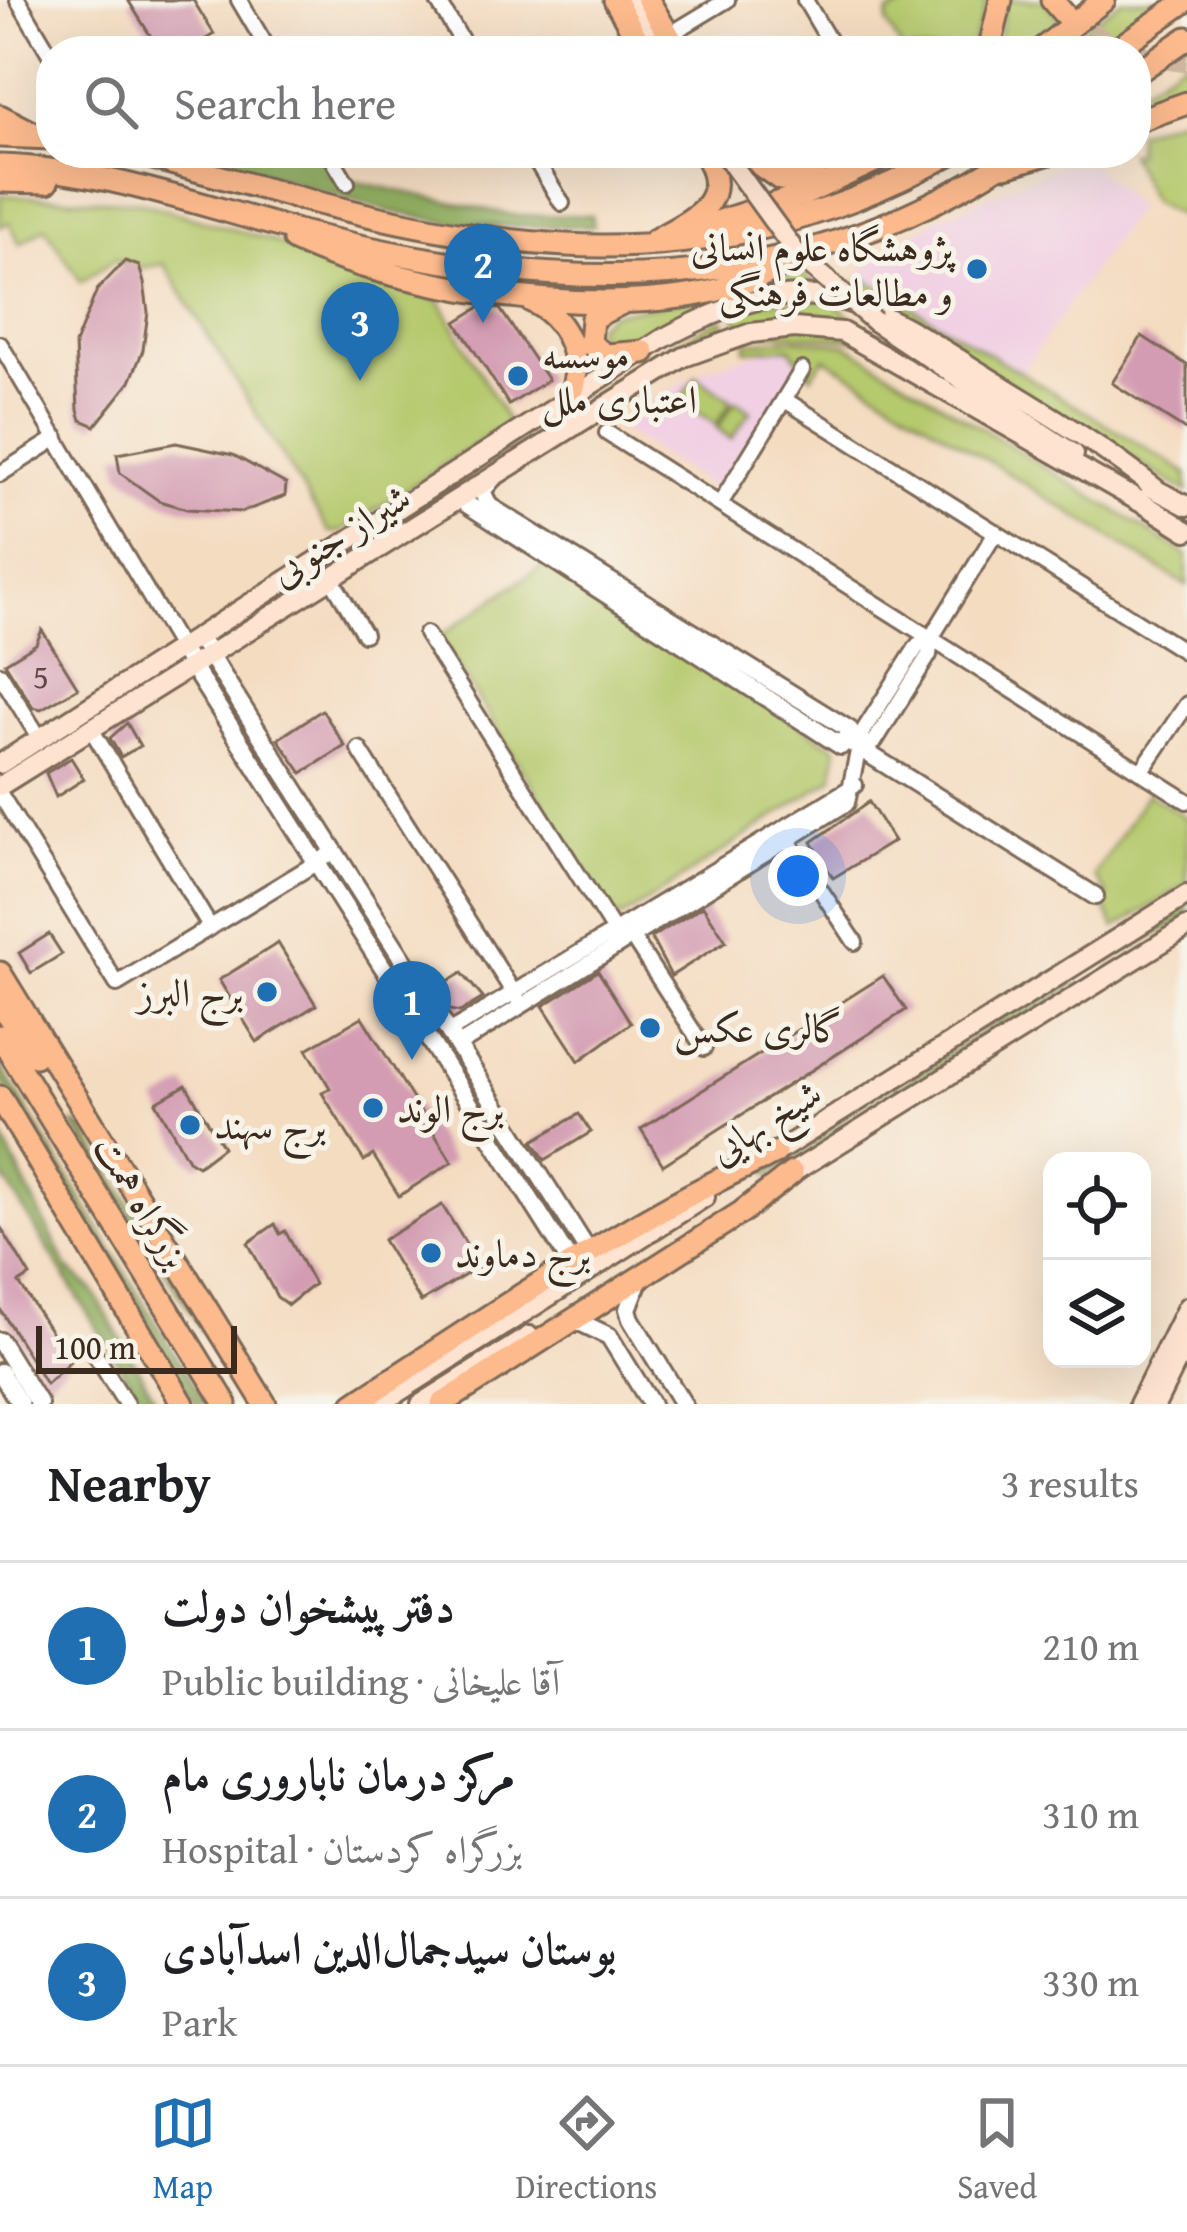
<!DOCTYPE html>
<meta charset="utf-8">
<style>
:root{--surface:#fff;--page:#f2f2f2;--text:#202124;--muted:#757577;--line:#e0e0e0;--accent:#1f6fb2}
body{margin:0;font-family:"Gentium Book Plus",Amiri,serif;background:var(--page);color:var(--text)}
.controls{position:absolute;right:36px;bottom:36px;display:grid;overflow:hidden;border-radius:24px;box-shadow:0 12px 48px #0002}
.controls button{width:108px;height:108px;display:grid;place-items:center;padding:0;border:0;border-bottom:3px solid var(--line);background:var(--surface);color:var(--text);font:60px sans-serif}
.scale{position:absolute;left:36px;bottom:30px;width:201px;box-sizing:border-box;padding-left:12px;border:6px solid #3b2a1e;border-top:0;font-size:33px;line-height:42px;white-space:nowrap;color:#3b2a1e;-webkit-text-stroke:9px #f7f3e8;paint-order:stroke}
.you{position:absolute;left:798px;top:876px;width:42px;height:42px;margin:-30px;border:9px solid #fff;border-radius:50%;background:#1a73e8;box-shadow:0 0 0 18px #1a73e833}
.badge{display:grid;place-items:center;width:78px;height:78px;border-radius:50%;background:var(--accent);color:#fff;font-size:39px;font-weight:700}
.pin{position:absolute;translate:-50% -99px;filter:drop-shadow(0 3px 6px #0008)}
.pin::after{content:'';position:absolute;top:63px;width:42px;height:36px;background:inherit;clip-path:polygon(0 0,100% 0,50% 100%)}
.list{margin:0;padding:0;list-style:none}
h2{display:flex;justify-content:space-between;align-items:center;height:156px;margin:0;padding:0 48px;font-size:51px}
h2 small{font-size:39px;font-weight:400;color:var(--muted)}
.list li{display:grid;grid-template-columns:78px 1fr auto;gap:36px;align-items:center;box-sizing:border-box;height:168px;padding:0 48px;border-top:3px solid var(--line)}
.list b{display:block;font-size:45px;white-space:nowrap}
.list p{margin:0;font-size:39px;white-space:nowrap;color:var(--muted)}
.list em{font-size:39px;font-style:normal;color:var(--muted)}
.icon{flex:none;width:66px;height:66px;fill:none;stroke:currentColor;stroke-width:2;stroke-linecap:round;stroke-linejoin:round}
.map{position:relative;flex:none;width:1187px;height:1404px;overflow:hidden}
.search{position:absolute;background:var(--surface);box-shadow:0 12px 48px #0002;left:36px;right:36px;top:36px;height:132px;display:flex;align-items:center;gap:30px;box-sizing:border-box;padding:0 42px;border-radius:48px;color:var(--muted);font-size:45px}
.sheet{height:660px;background:var(--surface)}
nav{display:flex;justify-content:space-around;align-items:center;box-sizing:border-box;height:168px;border-top:3px solid var(--line);background:var(--surface);font-size:33px;color:var(--muted)}
nav a{display:grid;justify-items:center;gap:6px}
nav .on{color:var(--accent)}
.map>svg:first-child{display:block}
</style>
<div class="map">
<svg width="1187" height="1404" viewBox="0 0 1187 1404">
<rect width="100%" height="100%" fill="#f7f3e8"/>
<filter id="ink" filterUnits="userSpaceOnUse"><feTurbulence type="fractalNoise" baseFrequency=".00833" numOctaves="2"/><feDisplacementMap in="SourceGraphic" scale="24" xChannelSelector="R" yChannelSelector="G"/><feConvolveMatrix kernelMatrix="1 2 1 2 8 2 1 2 1" color-interpolation-filters="sRGB"/></filter>
<filter id="wash" filterUnits="userSpaceOnUse"><feTurbulence type="fractalNoise" baseFrequency=".004" numOctaves="4" result="noise"/><feDisplacementMap in="SourceGraphic" scale="48" xChannelSelector="R" yChannelSelector="G"/><feGaussianBlur stdDeviation="2.7" result="paint"/><feColorMatrix in="noise" values="0 0 0 0 0 0 0 0 0 0 0 0 0 0 0 0 0 1.4 0 .05"/><feComposite in="paint" operator="in"/></filter>
<g filter="url(#wash)">
<rect width="100%" height="100%" fill="#f4dcc1"/>
<!-- built -->
<path fill="#f1d0e3" d="M1091 164 1137 207 1021 373 856 274 936 219 1061 165Z
M778 347 790 348 799 365 718 491 614 425 705 369Z"/>
<!-- green -->
<path fill="#b5c96d" stroke="#787a46" stroke-width="3" d="M918 0H988L970 51H903L887 24 888 14Z
M1006 0H1044L1060 20 1026 51H996Z
M1121 0H1163L1086 51H1055Z
M1187 58V96L1136 112V92Z
M1187 115V220L1152 202 1129 153H1136V132Z
M754 153H857C818 170 792 174 754 153Z
M0 195 139 202 266 239 440 301 508 423 341 532H329L164 264 140 268 115 259 81 282 45 227 20 244 9 222 0 227Z
M798 271 820 287C771 287 726 294 681 316 653 330 635 344 604 350L595 326 611 313 722 294Z
M865 279 1187 473V492L885 309 856 283Z
M829 300 884 342 739 330 736 314 755 302Z
M721 319 725 321 720 330 486 468 663 349Z
M797 339 847 345 1187 555V586L825 358 811 376 790 348 746 350V342Z
M696 376 732 401 716 425 680 400Z
M736 401 751 411 731 439 717 428Z
M544 565 837 748 833 778 622 918 614 916 439 637Z
M1147 793 1187 818V884L1115 928 1103 904 1107 895 1094 876Z"/>
<!-- forest -->
<path fill="#90ad60" stroke="#666c3f" stroke-width="3" d="M197 153H324L339 178 516 216 591 215 594 226H468L388 211Z
M1187 904V917L1110 962 1108 953Z
M1073 973 1077 984 769 1175 766 1169Z
M0 1065 205 1404H196L0 1078Z
M73 1124 81 1126 232 1364 225 1367Z
M0 1133 68 1269 92 1289 158 1403 141 1399 0 1172Z"/>
<g id="blocks">
<!-- building -->
<path fill="#d39cb2" d="M128 0H193L214 34 187 51H160Z
M125 261 139 266 144 283 148 312 143 350 130 382 95 426 81 420 78 410 75 344 97 290Z
M480 307 500 309 548 380 509 405 456 322Z
M1142 336 1187 365V431L1112 383Z
M176 443 233 455 286 484 285 496 242 512 187 509 159 501 120 473 117 454Z
M42 630 78 688 41 709 33 707 5 663 36 644Z
M322 710 345 746 302 773 278 739Z
M127 723 140 746 121 757 110 738Z
M71 758 84 779 56 797 46 773Z
M869 802 894 841 833 878 812 842Z
M703 906 726 941 671 976 651 938Z
M49 934 62 954 31 973 19 953Z
M278 943 316 1005 257 1042 219 980Z
M598 971 631 1023 579 1061 543 1006Z
M462 973 483 998 460 1012 450 1010 436 988Z
M883 976 906 1010 663 1165 641 1129Z
M362 1017 452 1162 399 1196 373 1155 364 1161 322 1093 330 1088 307 1049Z
M186 1085 223 1147 198 1166 188 1160 156 1102Z
M579 1114 591 1132 545 1160 533 1141Z
M442 1205 480 1266 421 1302 383 1240Z
M275 1224 280 1234 285 1231 314 1284 288 1305 277 1297 248 1243Z
M0 1226 30 1276 19 1283 70 1361 46 1384 0 1309Z"/>
</g>
</g>
<g filter="url(#ink)">
<use href="#blocks" fill-opacity="0" stroke="#7c6857" stroke-width="3"/>
<g fill="none" stroke-linecap="round" stroke-linejoin="round">
<!-- trunk-tunnel -->
<path stroke="#cfb8a0" stroke-width="21" stroke-dasharray="21 10" stroke-linecap="butt" d="M1065 14 1119 51
M1136 55 1187 62"/>
<!-- minor casing -->
<g stroke="#7c6857" stroke-width="20">
<path id="minor" d="M18 0 51 56
M239 0 269 51
M437 0 468 51
M805 0 835 51
M669 35 727 0
M329 153 347 183
M531 153 562 203
M0 344 181 649
M785 400 1187 653
M607 433 1187 801
M0 474 57 438
M720 504 802 370
M331 578 364 634
M426 634 614 931 632 937 704 1048
M0 674 40 739
M90 727 210 927
M359 749 517 998
M861 750 875 741 929 655 931 638 996 532
M1141 772 1187 704
M0 794 117 984 334 852
M785 836 855 942
M449 1032 855 785
M457 1046 847 803 862 733 918 645 931 638
M93 1351 126 1404"/>
</g>
<!-- tertiary casing -->
<g stroke="#7c6857" stroke-width="22">
<path id="tertiary" d="M459 499 841 746 850 730 489 506 482 491 494 477
M202 643 590 1254
M181 649 572 1265
M845 739 1095 896
M639 1280 628 1309 631 1319 683 1404
M573 1319 609 1336 651 1404
M0 1341 39 1404
M0 1372 20 1404"/>
</g>
<!-- secondary casing -->
<g stroke="#7c6857" stroke-width="24">
<path id="secondary" d="M630 0 662 51
M874 321 1074 454
M1149 486 1187 506
M1130 495 1187 531
M0 764 664 338C813 258 864 300 994 381 1050 415 1105 448 1156 489
M0 786 684 357 751 333 794 328 842 332 1140 502
M764 1160 1187 895
M782 1179 1187 927
M380 1404 705 1197
M421 1404 529 1336
M1139 1404 1187 1307
M1156 1404 1187 1341"/>
</g>
<!-- trunk casing -->
<g stroke="#7c6857" stroke-width="27">
<path id="trunk" d="M615 0 644 51
M648 0 678 51
M1052 0 1064 14
M989 51 1001 0
M1039 51 1104 0
M1114 51 1187 0
M1136 73 1187 38
M0 116 39 136
M1136 121 1187 103
M0 136 51 138
M135 153C430 235 662 313 952 153
M743 153 780 179 819 182
M0 166C103 169 202 206 301 232 551 296 795 305 1018 153
M1006 166 1050 153
M0 181 47 182
M698 228 805 194 892 153
M294 240C410 296 684 337 793 258
M655 240C694 218 734 202 704 153
M529 300C567 317 586 362 569 398
M622 303 592 318 590 344 606 355 644 352
M0 973 265 1404
M0 1004 35 1056
M0 1036 226 1404
M0 1097 183 1404
M354 1404C491 1316 626 1220 775 1153
M442 1404 742 1212 792 1173"/>
</g>
<!-- minor -->
<use href="#minor" stroke="#fff" stroke-width="14"/>
<!-- tertiary -->
<use href="#tertiary" stroke="#fff" stroke-width="16"/>
<!-- secondary -->
<use href="#secondary" stroke="#fee3d1" stroke-width="18"/>
<!-- trunk -->
<use href="#trunk" stroke="#fcba8d" stroke-width="21"/>
<!-- secondary-bridge casing -->
<g stroke="#7c6857" stroke-width="24" stroke-linecap="butt">
<path id="secondary-bridge" d="M724 153 797 254 874 321"/>
</g>
<!-- secondary-bridge -->
<use href="#secondary-bridge" stroke="#fee3d1" stroke-width="18"/>
</g>
</g>
<!-- markers -->
<g fill="#1f6fb2" stroke="#f7f3e8" stroke-width="4.5">
<circle cx="977" cy="269" r="12"/>
<circle cx="518" cy="376" r="12"/>
<circle cx="267" cy="992" r="12"/>
<circle cx="650" cy="1028" r="12"/>
<circle cx="373" cy="1108" r="12"/>
<circle cx="190" cy="1125" r="12"/>
<circle cx="431" cy="1253" r="12"/>
</g>
<g text-anchor="middle" stroke-width="10" stroke-linejoin="round" paint-order="stroke">
<!-- number labels -->
<g font-size="33" fill="#614643">
<text x="41" y="688">5</text>
</g>
<!-- poi labels -->
<g font-size="39" fill="#3b2a1e" stroke="#f7f3e8" text-anchor="start">
<text x="953" y="261" text-anchor="end">پژوهشگاه علوم انسانی<tspan x="953" dy="45">و مطالعات فرهنگی</tspan></text>
<text x="542" y="368">موسسه<tspan x="542" dy="45">اعتباری ملل</tspan></text>
<text x="243" y="1006" text-anchor="end">برج البرز</text>
<text x="674" y="1042">گالری عکس</text>
<text x="397" y="1122">برج الوند</text>
<text x="214" y="1139">برج سهند</text>
<text x="455" y="1267">برج دماوند</text>
</g>
<!-- street labels -->
<g font-size="39" fill="#3b2a1e" stroke="#f7f3e8">
<text transform="translate(340 534) rotate(-32)" y="14">شیراز جنوبی</text>
<text transform="translate(765 1121) rotate(-32)" y="14">شیخ بهایی</text>
<text transform="translate(143 1201) rotate(59)" y="14">بزرگراه همت</text>
</g>
</g>
</svg>
<div class="controls">
<button><svg class="icon" aria-label="locate" viewBox="0 0 24 24"><circle cx="12" cy="12" r="6"/><path d="M12 2v4M12 18v4M2 12h4M18 12h4"/></svg></button>
<button><svg class="icon" aria-label="layers" viewBox="0 0 24 24"><path d="M12 4l9 5-9 5-9-5zM3 14l9 5 9-5"/></svg></button>
</div>
<div class="scale">100 m</div>
<div class="you"></div>
<div class="pin badge" style="left:412px;top:1060px">1</div>
<div class="pin badge" style="left:483px;top:323px">2</div>
<div class="pin badge" style="left:360px;top:381px">3</div>
<div class="search"><svg class="icon" aria-label="search" viewBox="0 0 24 24"><circle cx="10" cy="10" r="6"/><path d="M15 15l6 6"/></svg>Search here</div>
</div>
<section class="sheet">
<h2>Nearby<small>3 results</small></h2>
<ul class="list">
<li><span class="badge">1</span><div><b>دفتر پیشخوان دولت</b><p>Public building · آقا علیخانی</p></div><em>210 m</em></li>
<li><span class="badge">2</span><div><b>مرکز درمان ناباروری مام</b><p>Hospital · بزرگراه کردستان</p></div><em>310 m</em></li>
<li><span class="badge">3</span><div><b>بوستان سیدجمال‌الدین اسدآبادی</b><p>Park</p></div><em>330 m</em></li>
</ul>
</section>
<nav>
<a class="on"><svg class="icon" aria-label="map" viewBox="0 0 24 24"><path d="M3 6l6-2 6 2 6-2v14l-6 2-6-2-6 2zM9 4v14M15 6v14"/></svg>Map</a>
<a><svg class="icon" aria-label="directions" viewBox="0 0 24 24"><path d="M12 3l9 9-9 9-9-9zM9 14v-3h6M13 9l2 2-2 2"/></svg>Directions</a>
<a><svg class="icon" aria-label="saved" viewBox="0 0 24 24"><path d="M7 4h10v16l-5-4-5 4z"/></svg>Saved</a>
</nav>
